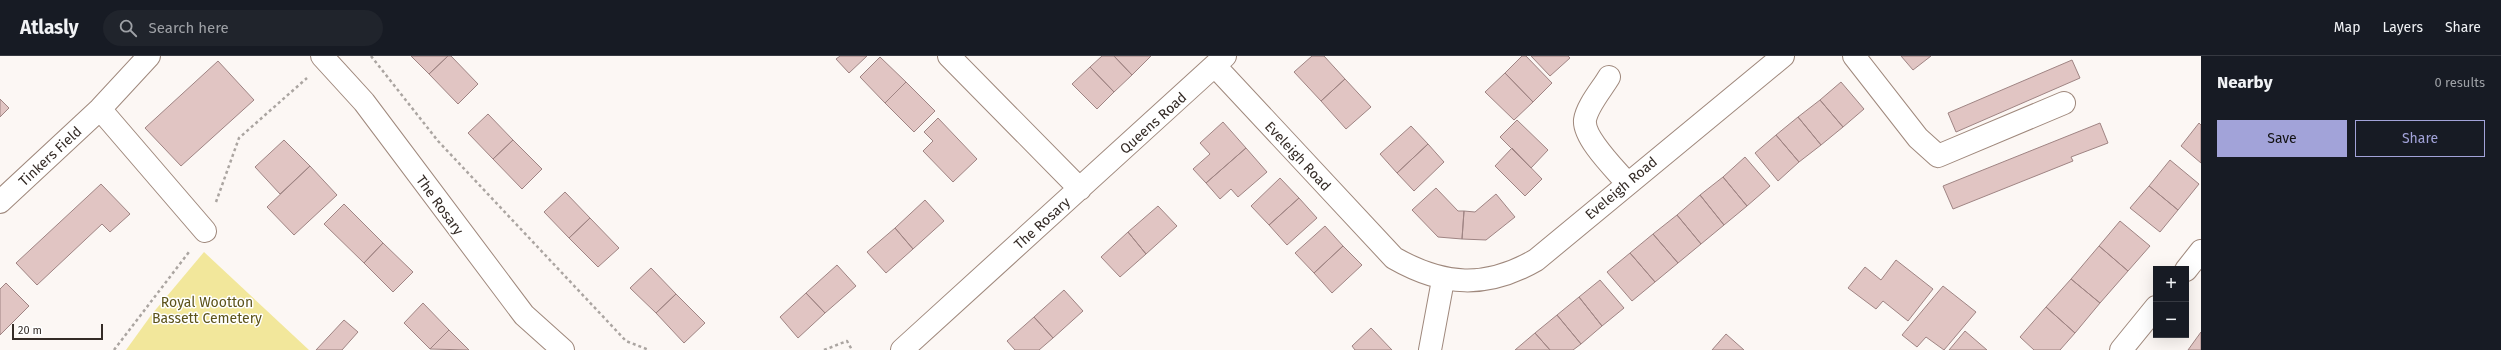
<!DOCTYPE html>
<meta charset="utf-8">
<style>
:root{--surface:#171b24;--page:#20242c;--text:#f1f3f6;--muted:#9ea1a6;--line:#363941;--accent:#a2a3d9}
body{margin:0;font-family:"Fira Sans",sans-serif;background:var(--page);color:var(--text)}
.controls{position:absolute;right:12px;bottom:12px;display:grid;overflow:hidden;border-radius:0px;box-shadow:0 4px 16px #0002}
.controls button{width:36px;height:36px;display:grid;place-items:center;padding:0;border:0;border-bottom:1px solid var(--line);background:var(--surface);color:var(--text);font:20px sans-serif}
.scale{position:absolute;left:12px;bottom:10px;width:91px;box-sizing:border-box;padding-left:4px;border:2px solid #342b26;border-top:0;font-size:11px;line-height:14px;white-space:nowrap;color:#342b26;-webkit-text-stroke:3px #fff;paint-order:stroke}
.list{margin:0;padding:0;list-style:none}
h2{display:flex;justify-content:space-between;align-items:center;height:52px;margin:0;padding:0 16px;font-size:17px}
h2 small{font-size:13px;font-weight:400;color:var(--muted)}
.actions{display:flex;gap:8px;padding:12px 16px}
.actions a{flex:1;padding:9px 0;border:1px solid var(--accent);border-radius:0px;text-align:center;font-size:14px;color:var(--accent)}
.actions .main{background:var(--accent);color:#111}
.icon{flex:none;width:22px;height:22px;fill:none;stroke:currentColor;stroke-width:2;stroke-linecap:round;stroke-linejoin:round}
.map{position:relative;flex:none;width:2201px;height:294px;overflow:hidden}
header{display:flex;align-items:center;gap:24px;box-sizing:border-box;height:56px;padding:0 20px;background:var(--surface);border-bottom:1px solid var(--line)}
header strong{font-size:19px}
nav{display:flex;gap:22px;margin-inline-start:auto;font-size:14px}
.search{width:280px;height:36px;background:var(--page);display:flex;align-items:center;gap:10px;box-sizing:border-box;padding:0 14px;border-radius:22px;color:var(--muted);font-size:15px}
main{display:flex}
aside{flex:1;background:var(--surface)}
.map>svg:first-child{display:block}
</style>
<header>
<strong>Atlasly</strong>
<div class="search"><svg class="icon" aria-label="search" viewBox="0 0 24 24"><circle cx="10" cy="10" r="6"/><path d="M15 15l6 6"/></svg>Search here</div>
<nav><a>Map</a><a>Layers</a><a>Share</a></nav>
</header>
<main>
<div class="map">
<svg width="2201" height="294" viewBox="0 0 2201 294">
<rect width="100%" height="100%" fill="#fcf7f4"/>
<!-- green -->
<path fill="#f2e79b" d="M204 196 309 294H126L152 258Z"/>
<!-- building -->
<path fill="#e1c5c3" stroke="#9f8483" d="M411 0H448L429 18Z
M448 0H451L478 28 458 48 429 18Z
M840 0H867L849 17 836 3Z
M1102 0H1114L1132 19 1114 36 1090 11Z
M1114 0H1151L1132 19Z
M1312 0H1324L1345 23 1321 45 1294 16Z
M1522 0H1526L1552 27 1533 46 1505 17Z
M1531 0H1568L1570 2 1550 20Z
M1901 0H1931L1913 14Z
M880 1 906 26 885 47 860 21Z
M2072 4 2080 22 1956 76 1948 57Z
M218 5 254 44 181 110 145 72Z
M1090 11 1114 36 1097 53 1072 28Z
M1505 17 1533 46 1514 64 1485 36Z
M1345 23 1371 51 1346 73 1321 45Z
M906 26 935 55 914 76 885 47Z
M1841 26 1864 53 1843 71 1820 44Z
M0 43 9 52 0 61Z
M1820 44 1843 71 1821 89 1798 61Z
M488 58 513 84 493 103 468 77Z
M1798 61 1821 89 1799 106 1776 79Z
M938 62 977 103 953 126 923 95 933 85 924 76Z
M1517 64 1548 94 1531 112 1500 81Z
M1223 66 1246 92 1206 127 1193 113 1210 98 1200 87Z
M2100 67 2108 87 2071 101 2073 105 1953 153 1943 130Z
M2199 67 2201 69V107L2181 90Z
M1411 70 1428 88 1397 117 1380 98Z
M1776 79 1799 106 1778 125 1755 97Z
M284 84 310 110 280 138 255 111Z
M513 84 542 113 522 133 493 103Z
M1428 88 1444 106 1414 135 1397 117Z
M1246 92 1267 116 1238 141 1231 133 1220 143 1206 127Z
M1512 92 1542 123 1525 140 1495 110Z
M1745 101 1770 130 1747 150 1723 121Z
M2170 104 2199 128 2178 154 2149 130Z
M310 110 337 139 294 179 267 151Z
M1723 121 1747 150 1724 169 1700 139Z
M1280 122 1299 142 1269 169 1251 150Z
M101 128 130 158 110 176 102 168 37 229 16 207Z
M2149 130 2178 154 2160 176 2130 152Z
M1436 132 1458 155H1464L1462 183 1438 181 1412 154Z
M565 136 590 162 569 182 544 156Z
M1496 138 1515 161 1486 184 1462 183 1464 155 1475 156Z
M1700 139 1724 169 1701 188 1677 159Z
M1299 142 1317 162 1287 189 1269 169Z
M925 144 944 165 913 193 895 172Z
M344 148 383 187 364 207 324 168Z
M1158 150 1177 170 1146 198 1128 176Z
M1677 159 1701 188 1678 207 1653 178Z
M590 162 619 192 598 211 569 182Z
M2120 165 2150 190 2128 215 2099 190Z
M1325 170 1343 190 1314 217 1295 197Z
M895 172 913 193 886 217 867 196Z
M1128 176 1146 198 1120 221 1101 201Z
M1653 178 1678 207 1655 226 1630 197Z
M383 187 413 216 393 236 364 207Z
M1343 190 1362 209 1332 237 1314 217Z
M2099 190 2128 215 2100 247 2071 223Z
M1630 197 1655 226 1632 245 1607 216Z
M1896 204 1933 233 1908 265 1883 245 1876 253 1848 232 1865 211 1881 224Z
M837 209 856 230 825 257 806 237Z
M651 212 676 238 656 257 630 232Z
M2071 223 2100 247 2075 277 2046 251Z
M1600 224 1624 252 1602 270 1579 241Z
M6 227 29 250 0 279V233Z
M1943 230 1976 256 1944 294 1926 281 1917 291 1902 279Z
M1064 234 1083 255 1053 282 1034 261Z
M806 237 825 257 798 282 780 261Z
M676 238 705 267 684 287 656 257Z
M1579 241 1602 270 1581 288 1557 259Z
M423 247 449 274 430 293 404 267Z
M2046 251 2075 277 2060 294H2034L2020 281Z
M1557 259 1581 288 1573 294H1550L1535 277Z
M1034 261 1053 282 1039 294H1015L1007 285Z
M344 264 358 276 342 294H316Z
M1371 272 1392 294H1355L1352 290Z
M449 274 469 294 430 293Z
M1965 275 1987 294H1949Z
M2201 276V294H2188Z
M1535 277 1550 294H1515Z
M1726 278 1744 294H1712Z"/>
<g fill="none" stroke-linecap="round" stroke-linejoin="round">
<!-- minor casing -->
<g stroke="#9f887c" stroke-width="24">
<path id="minor" d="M322 0 364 46 524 259 563 294
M949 0 1080 133
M1854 0 1918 82 1938 100 2064 47
M1215 10 1394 202C1443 230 1486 233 1536 204L1783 0
M1609 21C1602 33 1587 50 1585 64 1583 82 1616 114 1627 127
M100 53 205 175
M0 146 100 53 149 0
M2186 214 2201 195
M902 294 1225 0
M1430 294 1443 224
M2121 294 2156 251"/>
</g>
<!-- path -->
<path stroke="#aba5a1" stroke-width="2.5" stroke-dasharray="3 3" stroke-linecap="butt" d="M371 0 438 85 626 285 649 294
M216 146 239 82 307 22
M114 294 189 196
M824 294 847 285 852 294"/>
<!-- minor -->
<use href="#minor" stroke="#fff" stroke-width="22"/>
</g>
<g text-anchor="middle" stroke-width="3" stroke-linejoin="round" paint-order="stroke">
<!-- street labels -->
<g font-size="14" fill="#342b26" stroke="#fff">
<text transform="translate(1153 67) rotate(-42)" y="5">Queens Road</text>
<text transform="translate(50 100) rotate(-43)" y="5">Tinkers Field</text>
<text transform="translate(1298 100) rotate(47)" y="5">Eveleigh Road</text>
<text transform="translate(1621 132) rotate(-40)" y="5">Eveleigh Road</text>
<text transform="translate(440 149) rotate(54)" y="5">The Rosary</text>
<text transform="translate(1042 167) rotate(-42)" y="5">The Rosary</text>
</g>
<!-- park labels -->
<g font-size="14" fill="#5b5219" stroke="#fff">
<text x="207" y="251">Royal Wootton<tspan x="207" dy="16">Bassett Cemetery</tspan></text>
</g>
</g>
</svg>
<div class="controls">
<button>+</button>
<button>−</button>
</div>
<div class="scale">20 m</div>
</div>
<aside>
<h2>Nearby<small>0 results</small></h2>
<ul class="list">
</ul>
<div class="actions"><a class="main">Save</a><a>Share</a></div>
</aside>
</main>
